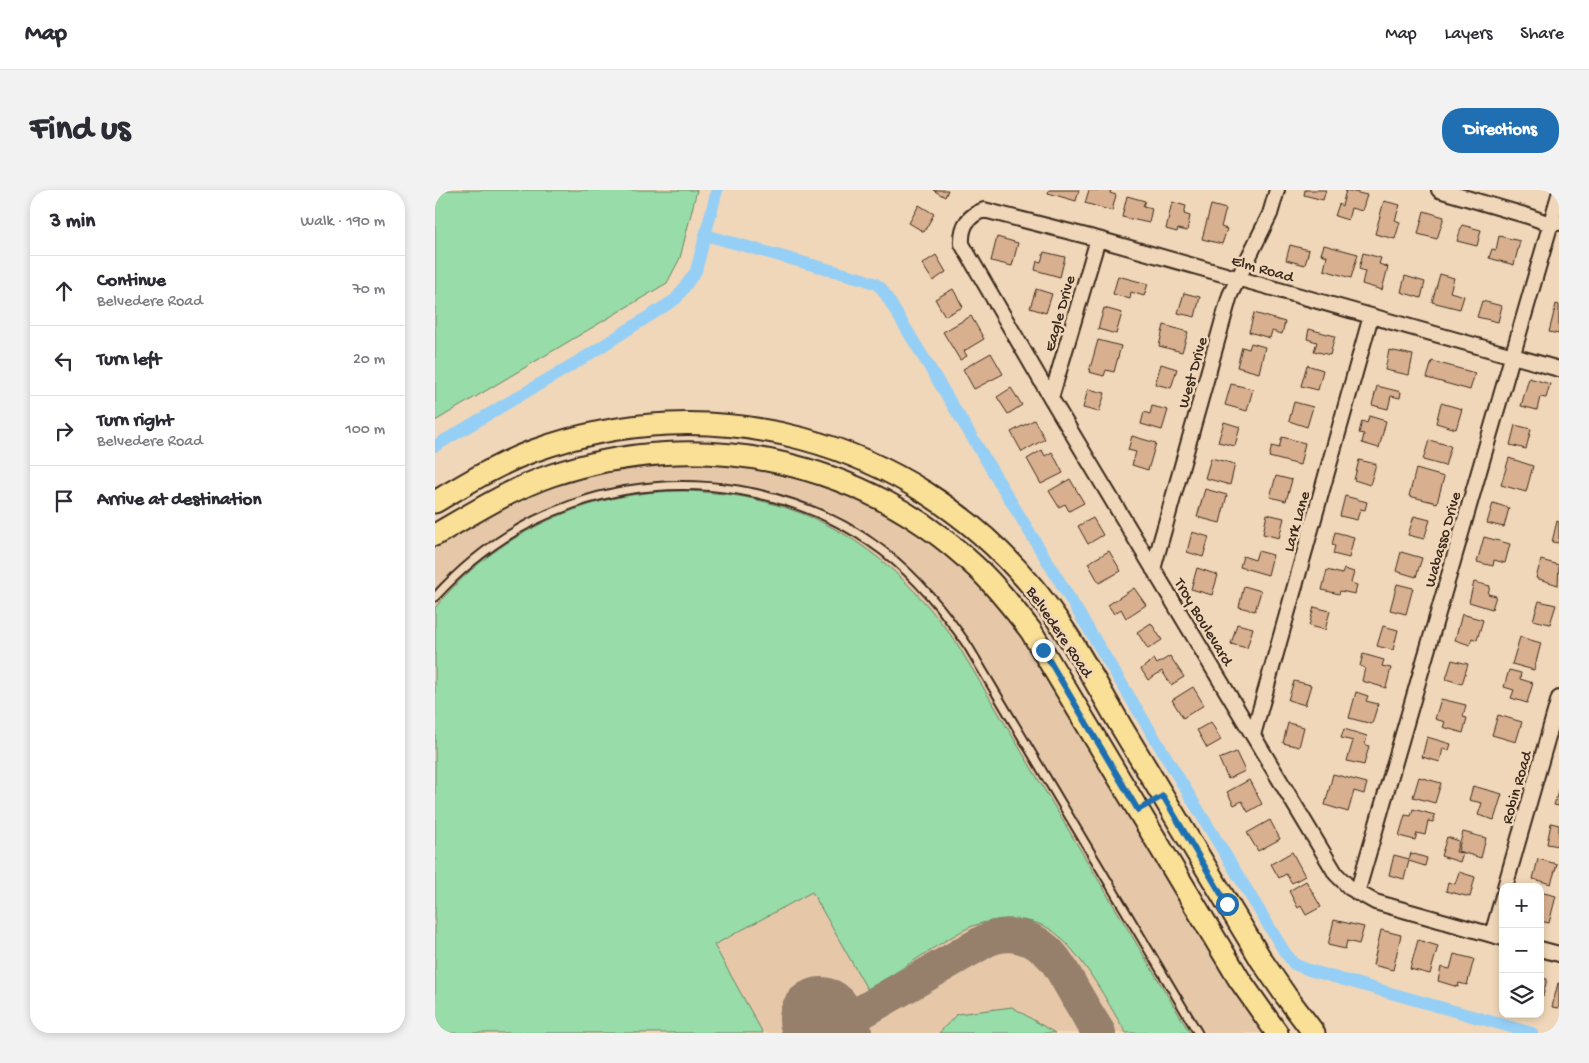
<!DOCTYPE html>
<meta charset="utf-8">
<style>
:root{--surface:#fff;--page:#f2f2f3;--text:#2b2b33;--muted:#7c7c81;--line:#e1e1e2;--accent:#1f6fb2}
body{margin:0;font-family:"Gochi Hand",sans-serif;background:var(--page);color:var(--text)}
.controls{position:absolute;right:15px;bottom:15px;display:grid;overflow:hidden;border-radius:10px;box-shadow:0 2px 8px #0003}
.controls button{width:45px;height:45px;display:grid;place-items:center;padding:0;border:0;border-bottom:1px solid var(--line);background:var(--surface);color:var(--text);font:25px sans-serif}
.stop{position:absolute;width:15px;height:15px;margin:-11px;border:4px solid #1f6fb2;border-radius:50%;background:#fff}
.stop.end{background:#1f6fb2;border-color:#fff;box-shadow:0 1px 5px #0008}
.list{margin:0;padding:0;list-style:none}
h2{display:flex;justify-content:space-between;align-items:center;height:65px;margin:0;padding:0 20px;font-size:21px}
h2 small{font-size:16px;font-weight:400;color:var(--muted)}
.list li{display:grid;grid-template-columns:32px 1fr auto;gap:15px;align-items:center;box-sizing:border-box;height:70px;padding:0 20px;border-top:1px solid var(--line)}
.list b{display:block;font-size:19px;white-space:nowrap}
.list p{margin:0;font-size:16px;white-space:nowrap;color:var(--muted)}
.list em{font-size:16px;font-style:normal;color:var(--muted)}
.icon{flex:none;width:28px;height:28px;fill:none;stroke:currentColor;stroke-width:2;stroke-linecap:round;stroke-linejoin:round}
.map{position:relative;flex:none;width:1124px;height:843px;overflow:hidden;border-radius:20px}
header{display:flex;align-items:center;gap:30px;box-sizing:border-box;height:70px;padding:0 25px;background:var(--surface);border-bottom:1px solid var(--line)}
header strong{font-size:24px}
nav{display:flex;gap:28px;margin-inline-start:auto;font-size:18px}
.intro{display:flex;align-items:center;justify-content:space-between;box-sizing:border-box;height:120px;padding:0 30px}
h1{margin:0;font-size:35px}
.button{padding:12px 22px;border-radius:20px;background:var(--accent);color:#fff;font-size:18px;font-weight:700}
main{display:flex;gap:30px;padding:0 30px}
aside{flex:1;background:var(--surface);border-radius:20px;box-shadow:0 2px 8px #0003}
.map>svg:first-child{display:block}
</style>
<header>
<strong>Map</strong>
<nav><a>Map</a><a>Layers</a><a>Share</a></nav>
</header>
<div class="intro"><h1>Find us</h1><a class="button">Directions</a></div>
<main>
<aside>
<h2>3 min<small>Walk · 190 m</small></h2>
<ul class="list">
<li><svg class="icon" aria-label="ahead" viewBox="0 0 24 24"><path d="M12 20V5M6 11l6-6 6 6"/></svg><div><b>Continue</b><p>Belvedere Road</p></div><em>70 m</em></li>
<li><svg class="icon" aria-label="left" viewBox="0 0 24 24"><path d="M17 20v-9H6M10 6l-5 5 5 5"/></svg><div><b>Turn left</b></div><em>20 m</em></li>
<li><svg class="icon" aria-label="right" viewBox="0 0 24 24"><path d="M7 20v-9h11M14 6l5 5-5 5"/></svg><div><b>Turn right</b><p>Belvedere Road</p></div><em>100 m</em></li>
<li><svg class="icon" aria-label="arrive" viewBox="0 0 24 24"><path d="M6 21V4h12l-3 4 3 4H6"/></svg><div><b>Arrive at destination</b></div></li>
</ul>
</aside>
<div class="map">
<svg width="1124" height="843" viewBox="0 0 1124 843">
<rect width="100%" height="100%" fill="#f1d7b9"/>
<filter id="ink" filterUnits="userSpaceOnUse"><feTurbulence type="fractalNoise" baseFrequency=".02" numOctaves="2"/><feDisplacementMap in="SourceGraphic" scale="10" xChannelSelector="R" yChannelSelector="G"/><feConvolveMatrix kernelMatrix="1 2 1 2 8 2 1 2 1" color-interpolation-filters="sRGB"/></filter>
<g filter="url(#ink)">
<!-- built -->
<path fill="#e6c8a9" d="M235 274H262L312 278 347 285 397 300 445 322 472 338 524 377 561 415 595 462 789 786 828 843H0V359L60 323 110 300 134 292 186 279Z"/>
<!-- green -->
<path fill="#97dca9" stroke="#698364" d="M0 0H262L245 68 232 93 0 231Z
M257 301C277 303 298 304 318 309 408 328 468 379 521 452L755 843H691C671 810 652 772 624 746 600 723 554 726 527 741 494 759 465 782 432 799L377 702 279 755 328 843H0V418C53 351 138 308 223 302 234 301 246 301 257 301Z
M577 817 620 843H504L522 824Z"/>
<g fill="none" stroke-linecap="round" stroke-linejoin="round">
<!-- canal -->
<path stroke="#96cff5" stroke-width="12" d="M270 45 428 89 441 94 447 99 849 761 859 774 874 780 1097 843
M0 256 147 169 241 109 261 81 282 0"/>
<!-- taxiway -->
<path stroke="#96806c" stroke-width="34" d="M390 843 550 751C574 739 600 747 617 766 625 775 630 786 636 796 645 812 654 827 664 843"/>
<!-- runway -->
<path stroke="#96806c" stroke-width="84" d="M386 829 395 843"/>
</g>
<!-- building -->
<path fill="#d8b08f" stroke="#3b2a1e" d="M498 0H513L510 7Z
M614 0H644L641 11 613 3Z
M654 0H676L675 3 681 5 677 21 650 13Z
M870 0H891L888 10 869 5Z
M911 0 932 5 927 21 916 18 913 30 900 26 904 14 907 16Z
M692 6 710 11 708 16 717 18 714 33 687 27Z
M949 11 965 15 960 30 965 32 960 49 940 44Z
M737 12 751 16 749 24 755 26 752 41 743 39 742 42 731 39Z
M484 15 499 24 489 42 474 33Z
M776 15 791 19 786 37 792 39 787 54 767 49Z
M989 21 1009 27 1002 49 983 44Z
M1027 35 1046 40 1042 56 1022 51Z
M1064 46 1085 51 1079 75 1054 68 1057 59 1061 60Z
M562 47 583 53 577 76 556 71Z
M855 55 874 60 870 75 851 70Z
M889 55 923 64 916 88 889 80 892 66 886 64Z
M609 62 630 67 625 87 600 80 602 71 606 72Z
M928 63 946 68 944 74 953 77 947 100 927 94 930 81 924 79Z
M501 65 511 82 498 91 487 74Z
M1005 84 1019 88 1015 102 1029 106 1025 119 997 112Z
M683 86 713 94 709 106 696 102 695 109 678 104Z
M970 86 990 92 986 108 966 102Z
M518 99 528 117 510 126 500 109Z
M601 99 617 104 611 123 595 118Z
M749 103 765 107 760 127 743 123Z
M1047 111 1067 116 1063 132 1042 127Z
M1121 114 1124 115V144L1114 142Z
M669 118 687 123 681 144 663 139Z
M819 123 850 132 847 144 837 141 835 148 814 142Z
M536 126 549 149 529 161 532 166 525 170 508 142Z
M729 135 753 142 747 162 724 156Z
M874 139 900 146 895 165 879 161 882 152 872 149Z
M663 150 686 156 679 182 671 180 669 186 654 182Z
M816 153 830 157 824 183 802 177 807 157 814 159Z
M954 160 978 165 974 185 950 180Z
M556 163 568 184 539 199 528 179Z
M997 171 1040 183 1035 200 992 188Z
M726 174 742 179 736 198 720 194Z
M872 175 888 180 883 200 866 196Z
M1094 188 1115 194 1111 208 1105 207 1102 220 1086 216Z
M796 194 818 199 812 221 790 215Z
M942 196 966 202 965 208 956 206 953 219 937 215Z
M576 198 587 215 573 224 562 207Z
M653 199 670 203 664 222 648 218Z
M859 212 878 217 872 237 854 231Z
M1006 213 1027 219 1021 239 1001 233Z
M717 216 733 220 727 240 706 234 709 222 715 224Z
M934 226 951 231 944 258 927 253 929 244 924 243 927 231 932 233Z
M599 230 610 249 587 262 576 242Z
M789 232 805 237 800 256 783 252Z
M1080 235 1096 239 1091 259 1075 255Z
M697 246 721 253 713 280 697 275 701 262 693 260Z
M847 247 870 253 865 275 834 267 837 256 844 258Z
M994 250 1016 256 1010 276 988 270Z
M607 260 610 266 617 262 628 283 606 294 592 269Z
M776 268 800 274 795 295 770 288Z
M1074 268 1098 276 1091 302 1066 295Z
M924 270 941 274 935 295 919 290Z
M981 279 1009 287 1002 313 974 306Z
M841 286 857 290 851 311 835 307Z
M635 289 649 313 634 321 630 314 624 317 614 301Z
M770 299 792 305 785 333 762 327Z
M910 306 932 312 930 320 925 319 922 330 905 326Z
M1058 313 1074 318 1069 337 1052 333Z
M832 324 849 328 844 348 828 344Z
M979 326 995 330 989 349 973 345Z
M658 328 668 345 653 354 643 336Z
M1122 331 1124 332V353L1117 352Z
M757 342 774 347 768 367 752 362Z
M900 342 919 347 914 368 898 364 900 356 897 355Z
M1049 347 1075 354 1070 373 1059 370 1058 376 1042 372Z
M674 361 686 381 664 393 653 373Z
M823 361 838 365 833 385 805 377 808 366 820 370Z
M966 362 987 368 981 387 961 381Z
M1106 370 1124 375 1123 395 1101 388Z
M762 378 783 385 777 405 756 399Z
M909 379 919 382 916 393 922 395 920 404 905 401 904 404 887 400 892 380 907 384Z
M1039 392 1055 396 1053 404 1061 406 1057 419 1034 412Z
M962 394 978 398 971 424 955 420Z
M809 396 826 401 820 421 804 417Z
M699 398 711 415 691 428 686 419 679 424 673 415Z
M1104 411 1121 415 1115 434 1098 430Z
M879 417 895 421 890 440 874 436Z
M1027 424 1048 430 1042 450 1037 448 1035 455 1020 450Z
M716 433 727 450 713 459 702 442Z
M802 434 818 438 812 458 796 454Z
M948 436 963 440 958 460 942 456Z
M1085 447 1106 453 1099 480 1077 474Z
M928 464 949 470 947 476 956 478 951 498 927 491 930 478 925 476Z
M735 466 749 487 736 495 727 481 713 490 706 479 719 469 722 474Z
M1017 470 1033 474 1027 494 1011 489Z
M1074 480 1086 483 1085 489 1098 493 1092 513 1076 508 1079 500 1069 497Z
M859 491 876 495 870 515 853 510Z
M758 497 769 515 748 528 737 510Z
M921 502 933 506 931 511 943 514 937 534 914 528Z
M1006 509 1031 515 1028 527 1032 528 1028 543 1008 537 1010 532 1000 529Z
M1063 525 1087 532 1081 552 1057 545Z
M776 532 786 550 772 558 762 540Z
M853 533 869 537 864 557 848 553Z
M909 539 932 546 930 555 934 556 929 575 912 571 918 551 906 548Z
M992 547 1016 554 1014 560 1008 558 1005 572 987 567Z
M801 562 810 581 793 589 784 569Z
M898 584 932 593 929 604 919 601 913 622 890 615Z
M984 587 1006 593 1000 613 978 607Z
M814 590 827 614 813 622 807 611 799 615 792 602Z
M1038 596 1067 604 1059 630 1043 625 1047 613 1034 610Z
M1124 598V616L1119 615Z
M978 619 1000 625 998 632 993 631 990 645 982 643 980 650 964 646 970 625 976 626Z
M835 630 845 649 823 661 812 643Z
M1116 633 1124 635V656L1112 654Z
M1028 642 1051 648 1046 668 1023 661Z
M1012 647 1024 651 1021 662 1028 663 1025 672 1006 666Z
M857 662 870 686 857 693 851 684 844 688 836 674Z
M976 663 992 668 990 676 974 671 969 689 954 685 959 665 974 669Z
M1103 669 1122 674 1116 694 1098 689Z
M1024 682 1040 687 1035 707 1011 701 1013 692 1020 694Z
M871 691 886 717 871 725 866 716 863 718 854 701Z
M1105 702 1121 706 1114 733 1105 731Z
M899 730 929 737 924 754 912 751 910 759 893 755Z
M946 740 966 745 958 780 938 775Z
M983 750 1003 756 995 784 975 779Z
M1019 764 1039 769 1032 795 1024 793 1023 797 1003 791 1006 777 1015 779Z
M1105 788 1112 789 1108 806 1105 805Z
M1123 793H1124V818L1117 817Z"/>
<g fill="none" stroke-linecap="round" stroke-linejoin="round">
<!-- service casing -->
<g stroke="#3b2a1e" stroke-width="11">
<path id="service" d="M0 407C79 320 188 282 303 300 356 309 406 329 448 361 483 388 509 421 533 456L763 843"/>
</g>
<!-- minor casing -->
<g stroke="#3b2a1e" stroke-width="18">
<path id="minor" d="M1004 0 1093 26 1115 34 1123 33
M616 208 663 49
M718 379 795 105 835 24 842 0
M818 545 936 126
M1070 697 1124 508
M922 703 1124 5
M1057 745 1068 706
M1068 748 940 712 915 698 901 684 616 208 527 54C526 37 532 26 549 20L663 49 1124 179
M1105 759 1124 764"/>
</g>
<!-- primary casing -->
<g stroke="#3b2a1e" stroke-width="25">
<path id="primary" d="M0 312C32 293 63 274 98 261 276 196 473 249 595 394 632 437 658 489 687 538 734 616 780 693 827 771L851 806 879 843
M0 345C38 323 76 299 117 285 266 236 428 269 542 378 562 397 579 419 596 441L804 789 842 843"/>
</g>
<!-- service -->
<use href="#service" stroke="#f1d7b9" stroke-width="7"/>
<!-- minor -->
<use href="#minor" stroke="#f1d7b9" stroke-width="14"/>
<!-- primary -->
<use href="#primary" stroke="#fadf96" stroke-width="21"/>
</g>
</g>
<g fill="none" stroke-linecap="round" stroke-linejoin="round" filter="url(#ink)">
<!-- route -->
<path stroke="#1f6fb2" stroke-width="6" d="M608 460 703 620 728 606 792 714"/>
</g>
<g text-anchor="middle" stroke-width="5" stroke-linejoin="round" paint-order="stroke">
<!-- street labels -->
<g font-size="16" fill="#3b2a1e" stroke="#f1d7b9">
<text transform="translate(828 77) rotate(16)" y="6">Elm Road</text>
<text transform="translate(623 123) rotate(-74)" y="6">Eagle Drive</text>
<text transform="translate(756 182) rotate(-74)" y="6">West Drive</text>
<text transform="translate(860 331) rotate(-74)" y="6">Lark Lane</text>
<text transform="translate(1006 349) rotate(-74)" y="6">Wabasso Drive</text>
<text transform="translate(770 431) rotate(59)" y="6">Troy Boulevard</text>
<text transform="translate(626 441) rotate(56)" y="6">Belvedere Road</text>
<text transform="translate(1080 597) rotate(-74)" y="6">Robin Road</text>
</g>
</g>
</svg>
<div class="controls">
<button>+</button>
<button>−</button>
<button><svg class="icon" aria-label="layers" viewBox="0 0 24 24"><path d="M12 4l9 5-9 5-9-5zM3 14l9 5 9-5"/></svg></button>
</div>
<div class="stop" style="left:792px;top:714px"></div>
<div class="stop end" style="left:608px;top:460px"></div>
</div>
</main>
